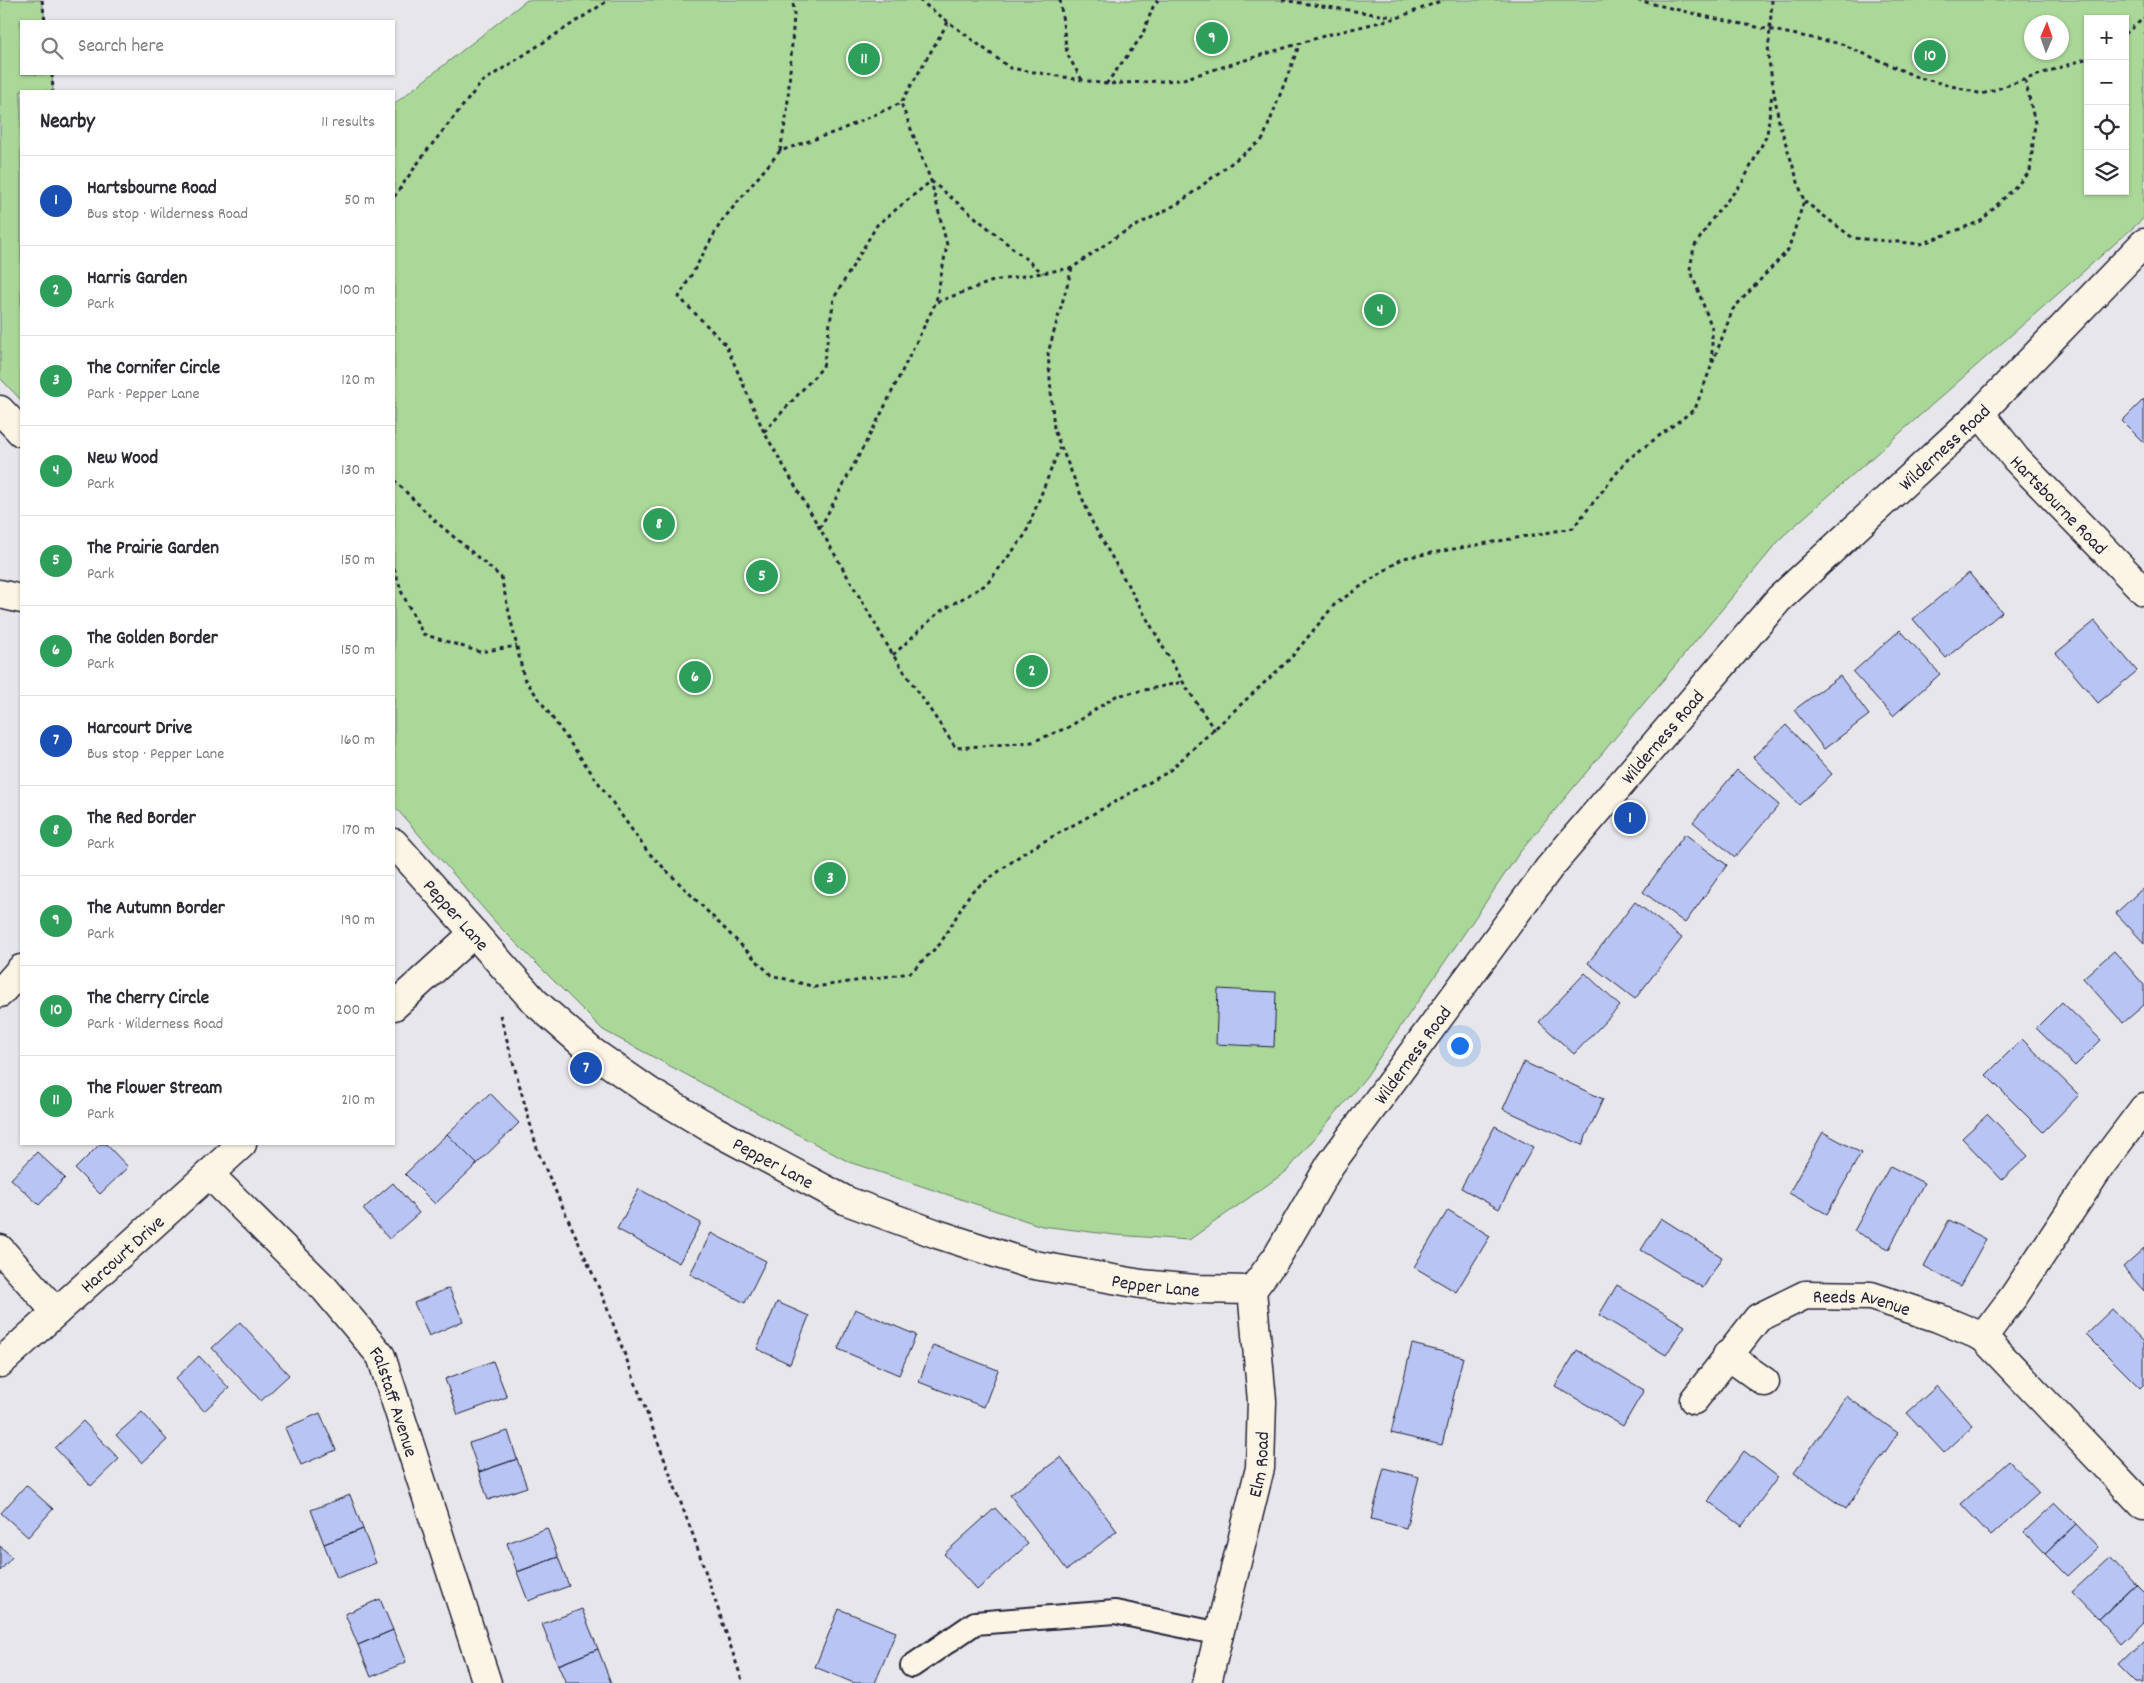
<!DOCTYPE html>
<meta charset="utf-8">
<style>
:root{--surface:#fff;--page:#f2f2f3;--text:#2b2b33;--muted:#7c7c81;--line:#e1e1e2;--accent:#db2777}
body{margin:0;font-family:Dekko,sans-serif;background:var(--page);color:var(--text)}
.controls{position:absolute;right:15px;top:15px;display:grid;overflow:hidden;border-radius:0px;box-shadow:0 1px 4px #0004}
.controls button{width:45px;height:45px;display:grid;place-items:center;padding:0;border:0;border-bottom:1px solid var(--line);background:var(--surface);color:var(--text);font:25px sans-serif}
.compass{position:absolute;left:2024px;top:15px;width:45px;height:45px;border-radius:50%;background:var(--surface);box-shadow:0 1px 4px #0004;rotate:2deg}
.you{position:absolute;left:1459px;top:1045px;width:18px;height:18px;margin:-12px;border:4px solid #fff;border-radius:50%;background:#1a73e8;box-shadow:0 0 0 8px #1a73e833}
.badge{display:grid;place-items:center;width:32px;height:32px;border-radius:50%;background:var(--accent);color:#fff;font-size:16px;font-weight:700}
.pin{position:absolute;translate:-50% -50%;border:2px solid #fff;box-shadow:0 1px 5px #0006}
.list{margin:0;padding:0;list-style:none}
h2{display:flex;justify-content:space-between;align-items:center;height:65px;margin:0;padding:0 20px;font-size:21px}
h2 small{font-size:16px;font-weight:400;color:var(--muted)}
.list li{display:grid;grid-template-columns:32px 1fr auto;gap:15px;align-items:center;box-sizing:border-box;height:90px;padding:0 20px;border-top:1px solid var(--line)}
.list b{display:block;font-size:19px;white-space:nowrap}
.list p{margin:0;font-size:16px;white-space:nowrap;color:var(--muted)}
.list em{font-size:16px;font-style:normal;color:var(--muted)}
.icon{flex:none;width:28px;height:28px;fill:none;stroke:currentColor;stroke-width:2;stroke-linecap:round;stroke-linejoin:round}
.map{position:relative;flex:none;width:2144px;height:1683px;overflow:hidden}
.search{position:absolute;background:var(--surface);box-shadow:0 1px 4px #0004;left:20px;top:20px;width:375px;height:55px;display:flex;align-items:center;gap:12px;box-sizing:border-box;padding:0 18px;border-radius:0px;color:var(--muted);font-size:19px}
.panel{position:absolute;background:var(--surface);box-shadow:0 1px 4px #0004;left:20px;top:90px;width:375px;height:1055px;border-radius:0px}
.map>svg:first-child{display:block}
</style>
<div class="map">
<svg width="2144" height="1683" viewBox="0 0 2144 1683">
<rect width="100%" height="100%" fill="#e7e6ea"/>
<filter id="ink" filterUnits="userSpaceOnUse"><feTurbulence type="fractalNoise" baseFrequency=".02" numOctaves="2"/><feDisplacementMap in="SourceGraphic" scale="10" xChannelSelector="R" yChannelSelector="G"/><feConvolveMatrix kernelMatrix="1 2 1 2 8 2 1 2 1" color-interpolation-filters="sRGB"/></filter>
<g filter="url(#ink)">
<!-- green -->
<path fill="#aad898" stroke="#667d6a" fill-rule="evenodd" d="M0 0H42L45 21H21V74L52 75 53 91H21V400L0 378Z
M527 0H2144V218L1783 536 1520 852 1366 1077 1287 1171 1189 1240 1115 1235 1042 1226 849 1162 603 1030 497 924 394 806V104ZM2088 19H2125V191H2088ZM2032 22H2062V52H2032Z"/>
<!-- building -->
<path fill="#b7c4f4" stroke="#22223b" d="M2144 399V443L2122 421Z
M1969 573 2002 612 1946 658 1913 619Z
M2095 621 2137 671 2098 703 2056 653Z
M1900 630 1940 674 1893 716 1853 672Z
M1840 676 1869 715 1824 749 1794 710Z
M1786 725 1832 774 1799 805 1753 757Z
M1737 770 1779 805 1735 857 1693 822Z
M1685 834 1727 865 1685 923 1643 892Z
M2142 889 2144 891V943L2116 913Z
M1635 902 1682 938 1635 999 1588 963Z
M2114 951 2144 985V1005L2123 1023 2083 978Z
M1585 973 1620 1006 1574 1054 1539 1022Z
M1218 989 1276 992 1274 1047 1216 1044Z
M2062 1002 2101 1040 2075 1066 2036 1028Z
M2022 1039 2079 1095 2043 1132 1986 1075Z
M1524 1062 1603 1099 1582 1145 1503 1109Z
M490 1093 519 1123 477 1164 447 1134Z
M1988 1114 2028 1156 2002 1180 1962 1138Z
M1495 1126 1533 1147 1499 1209 1461 1188Z
M1823 1132 1861 1153 1827 1214 1789 1193Z
M447 1134 477 1164 435 1204 405 1174Z
M100 1144H106L128 1167 100 1194 75 1169Z
M37 1152 65 1178 39 1205 11 1179Z
M1890 1166 1924 1183 1889 1249 1854 1231Z
M393 1183 419 1213 389 1239 363 1209Z
M639 1189 701 1223 679 1263 617 1229Z
M1448 1210 1490 1236 1456 1292 1414 1267Z
M1661 1218 1722 1257 1703 1288 1641 1250Z
M1949 1220 1986 1239 1960 1286 1924 1266Z
M711 1233 766 1261 745 1303 690 1274Z
M2144 1248V1291L2123 1267Z
M1617 1285 1685 1326 1666 1355 1599 1315Z
M449 1288 463 1321 429 1336 414 1303Z
M777 1302 809 1316 790 1364 757 1349Z
M855 1309 916 1335 899 1375 838 1349Z
M2112 1309 2144 1342V1384L2140 1388 2086 1334Z
M240 1322 289 1375 261 1401 212 1348Z
M1412 1344 1463 1357 1442 1445 1391 1433Z
M933 1345 998 1370 984 1407 919 1382Z
M1577 1350 1644 1390 1623 1426 1555 1386Z
M199 1356 229 1388 204 1411 175 1379Z
M493 1361 507 1397 458 1415 445 1379Z
M1937 1386 1973 1426 1944 1453 1907 1413Z
M1846 1396 1898 1433 1846 1509 1794 1473Z
M142 1412 167 1440 142 1463 116 1435Z
M320 1413 336 1450 301 1465 285 1428Z
M83 1421 119 1459 91 1486 55 1448Z
M508 1431 517 1459 479 1472 469 1443Z
M1744 1451 1778 1477 1742 1526 1708 1501Z
M1061 1457 1117 1531 1067 1570 1010 1495Z
M517 1459 527 1487 488 1500 479 1472Z
M2009 1461 2039 1493 1991 1536 1961 1504Z
M1384 1468 1419 1477 1406 1528 1371 1519Z
M26 1485 53 1509 28 1537 1 1513Z
M350 1495 363 1529 324 1544 311 1510Z
M2055 1503 2076 1524 2045 1554 2024 1532Z
M995 1508 1028 1544 977 1590 944 1554Z
M2076 1524 2098 1547 2067 1576 2045 1554Z
M547 1528 558 1557 517 1572 507 1543Z
M363 1529 376 1563 337 1578 324 1544Z
M0 1546 12 1557 0 1571Z
M558 1557 569 1586 528 1601 517 1572Z
M2110 1557 2135 1584 2098 1619 2072 1592Z
M2135 1584 2144 1593V1622L2121 1644 2098 1619Z
M380 1599 393 1630 358 1645 345 1614Z
M582 1609 598 1649 558 1665 542 1624Z
M839 1609 896 1632 875 1683H854L815 1667Z
M393 1630 406 1662 371 1677 358 1645Z
M2144 1640V1683H2136L2118 1665Z
M598 1649 611 1683H566L558 1665Z"/>
<g fill="none" stroke-linecap="round" stroke-linejoin="round">
<!-- lane casing -->
<g stroke="#22223b" stroke-width="26">
<path id="lane" d="M912 1666 975 1623 1115 1612 1220 1634"/>
</g>
<!-- street casing -->
<g stroke="#22223b" stroke-width="31">
<g id="street">
<path id="s1" d="M1980 413 2016 459 2144 591"/>
<path d="M0 594 21 599"/>
<path d="M0 993 21 969"/>
<path d="M394 1006 474 933"/>
<path id="s2" d="M209 1174 325 1289 381 1356 487 1683"/>
<path d="M0 1249 56 1312"/>
<path d="M1983 1337 2144 1506"/>
<path d="M1727 1355 1765 1382"/>
<path id="s3" d="M0 1363 242 1144"/>
<path id="s4" d="M1694 1400 1758 1318 1805 1295 1871 1296 1938 1318 1983 1337 2014 1296 2101 1165 2144 1108"/>
</g>
</g>
<!-- secondary casing -->
<g stroke="#22223b" stroke-width="31">
<g id="secondary">
<path d="M0 410 21 432"/>
<path id="s5" d="M394 843 535 1002 591 1051 650 1092 712 1129 847 1201 937 1234 1029 1264 1141 1284 1195 1289 1252 1290"/>
<path id="s6" d="M1252 1290 1277 1257 1330 1165 1549 868 1779 599 1980 413 2144 243"/>
<path id="s7" d="M1207 1683 1260 1468 1262 1401 1252 1290"/>
</g>
</g>
<!-- path -->
<path stroke="#22223b" stroke-width="3" stroke-dasharray="4 4" stroke-linecap="butt" d="M42 0 45 21
M919 0 1010 68 1106 84 1180 80 1327 35 1397 18 1443 0
M1060 0 1067 54 1082 80
M1282 0 1394 17
M1637 0 1712 18 1842 44 1917 77 1982 94 2088 58
M948 22 901 103 838 131 780 151 721 222 679 297 726 345 764 432 893 655 956 748 1032 742 1069 727 1116 696 1183 682
M2125 34 2144 18
M52 74 53 91
M1106 84 1142 36 1153 7 1158 0
M780 151 787 113 794 15 793 0
M394 197 425 153 482 82 609 0
M1804 201 1853 238 1921 244 1981 221 2030 172 2035 123 2025 79
M937 302 993 281 1072 268
M1712 362V328L1690 269 1694 247 1715 215 1742 183 1767 135 1772 93
M764 432 823 367 834 298 877 225 931 181 1043 273
M394 480 434 520 501 577 524 678 647 851 771 975 815 987 910 973 940 944 971 892 1025 852 1168 772 1290 659 1335 604 1403 558 1573 528 1627 460 1695 409 1733 309 1788 250 1804 201 1779 122 1768 55 1772 0
M820 528 881 414 936 302 947 245 931 181 901 103
M394 568 402 593 423 634 480 652 517 646
M893 655 939 612 987 584 1025 535 1060 447
M1215 731 1183 682 1093 524 1054 430 1048 353 1072 268 1117 236 1179 203 1263 139 1300 43
M500 1015 538 1152 603 1297 693 1535 743 1683"/>
<!-- lane -->
<use href="#lane" stroke="#fcf5e5" stroke-width="22"/>
<!-- street -->
<use href="#street" stroke="#fcf5e5" stroke-width="28"/>
<!-- secondary -->
<use href="#secondary" stroke="#fcf5e5" stroke-width="28"/>
</g>
</g>
<g text-anchor="middle" stroke-width="5" stroke-linejoin="round" paint-order="stroke">
<!-- street labels -->
<g font-size="19" fill="#22223b" stroke="#fcf5e5">
<text dy="7" stroke="none"><textPath href="#s6" startOffset="1095">Wilderness Road</textPath></text>
<text dy="7" stroke="none"><textPath href="#s1" startOffset="121">Hartsbourne Road</textPath></text>
<text dy="7" stroke="none"><textPath href="#s6" startOffset="690">Wilderness Road</textPath></text>
<text dy="7" stroke="none"><textPath href="#s5" startOffset="95">Pepper Lane</textPath></text>
<text dy="7" stroke="none"><textPath href="#s6" startOffset="285">Wilderness Road</textPath></text>
<text dy="7" stroke="none"><textPath href="#s5" startOffset="501">Pepper Lane</textPath></text>
<text dy="7" stroke="none"><textPath href="#s3" startOffset="164">Harcourt Drive</textPath></text>
<text dy="7" stroke="none"><textPath href="#s5" startOffset="905">Pepper Lane</textPath></text>
<text dy="7" stroke="none"><textPath href="#s4" startOffset="214">Reeds Avenue</textPath></text>
<text dy="7" stroke="none"><textPath href="#s2" startOffset="298">Falstaff Avenue</textPath></text>
<text dy="7" stroke="none"><textPath href="#s7" startOffset="225">Elm Road</textPath></text>
</g>
</g>
</svg>
<div class="controls">
<button>+</button>
<button>−</button>
<button><svg class="icon" aria-label="locate" viewBox="0 0 24 24"><circle cx="12" cy="12" r="6"/><path d="M12 2v4M12 18v4M2 12h4M18 12h4"/></svg></button>
<button><svg class="icon" aria-label="layers" viewBox="0 0 24 24"><path d="M12 4l9 5-9 5-9-5zM3 14l9 5 9-5"/></svg></button>
</div>
<svg class="compass" viewBox="-18 -18 36 36"><path d="M0-13l5 13h-10z" fill="#e53935"/><path d="M0 13l5-13h-10z" fill="#7c7c81"/></svg>
<div class="you"></div>
<div class="pin badge" style="left:1630px;top:818px;background:#1a4fb4">1</div>
<div class="pin badge" style="left:1032px;top:671px;background:#2e9e5b">2</div>
<div class="pin badge" style="left:830px;top:878px;background:#2e9e5b">3</div>
<div class="pin badge" style="left:1380px;top:310px;background:#2e9e5b">4</div>
<div class="pin badge" style="left:762px;top:576px;background:#2e9e5b">5</div>
<div class="pin badge" style="left:695px;top:677px;background:#2e9e5b">6</div>
<div class="pin badge" style="left:586px;top:1068px;background:#1a4fb4">7</div>
<div class="pin badge" style="left:659px;top:524px;background:#2e9e5b">8</div>
<div class="pin badge" style="left:1212px;top:38px;background:#2e9e5b">9</div>
<div class="pin badge" style="left:1930px;top:56px;background:#2e9e5b">10</div>
<div class="pin badge" style="left:864px;top:59px;background:#2e9e5b">11</div>
<div class="search"><svg class="icon" aria-label="search" viewBox="0 0 24 24"><circle cx="10" cy="10" r="6"/><path d="M15 15l6 6"/></svg>Search here</div>
<section class="panel">
<h2>Nearby<small>11 results</small></h2>
<ul class="list">
<li><span class="badge" style="background:#1a4fb4">1</span><div><b>Hartsbourne Road</b><p>Bus stop · Wilderness Road</p></div><em>50 m</em></li>
<li><span class="badge" style="background:#2e9e5b">2</span><div><b>Harris Garden</b><p>Park</p></div><em>100 m</em></li>
<li><span class="badge" style="background:#2e9e5b">3</span><div><b>The Cornifer Circle</b><p>Park · Pepper Lane</p></div><em>120 m</em></li>
<li><span class="badge" style="background:#2e9e5b">4</span><div><b>New Wood</b><p>Park</p></div><em>130 m</em></li>
<li><span class="badge" style="background:#2e9e5b">5</span><div><b>The Prairie Garden</b><p>Park</p></div><em>150 m</em></li>
<li><span class="badge" style="background:#2e9e5b">6</span><div><b>The Golden Border</b><p>Park</p></div><em>150 m</em></li>
<li><span class="badge" style="background:#1a4fb4">7</span><div><b>Harcourt Drive</b><p>Bus stop · Pepper Lane</p></div><em>160 m</em></li>
<li><span class="badge" style="background:#2e9e5b">8</span><div><b>The Red Border</b><p>Park</p></div><em>170 m</em></li>
<li><span class="badge" style="background:#2e9e5b">9</span><div><b>The Autumn Border</b><p>Park</p></div><em>190 m</em></li>
<li><span class="badge" style="background:#2e9e5b">10</span><div><b>The Cherry Circle</b><p>Park · Wilderness Road</p></div><em>200 m</em></li>
<li><span class="badge" style="background:#2e9e5b">11</span><div><b>The Flower Stream</b><p>Park</p></div><em>210 m</em></li>
</ul>
</section>
</div>
